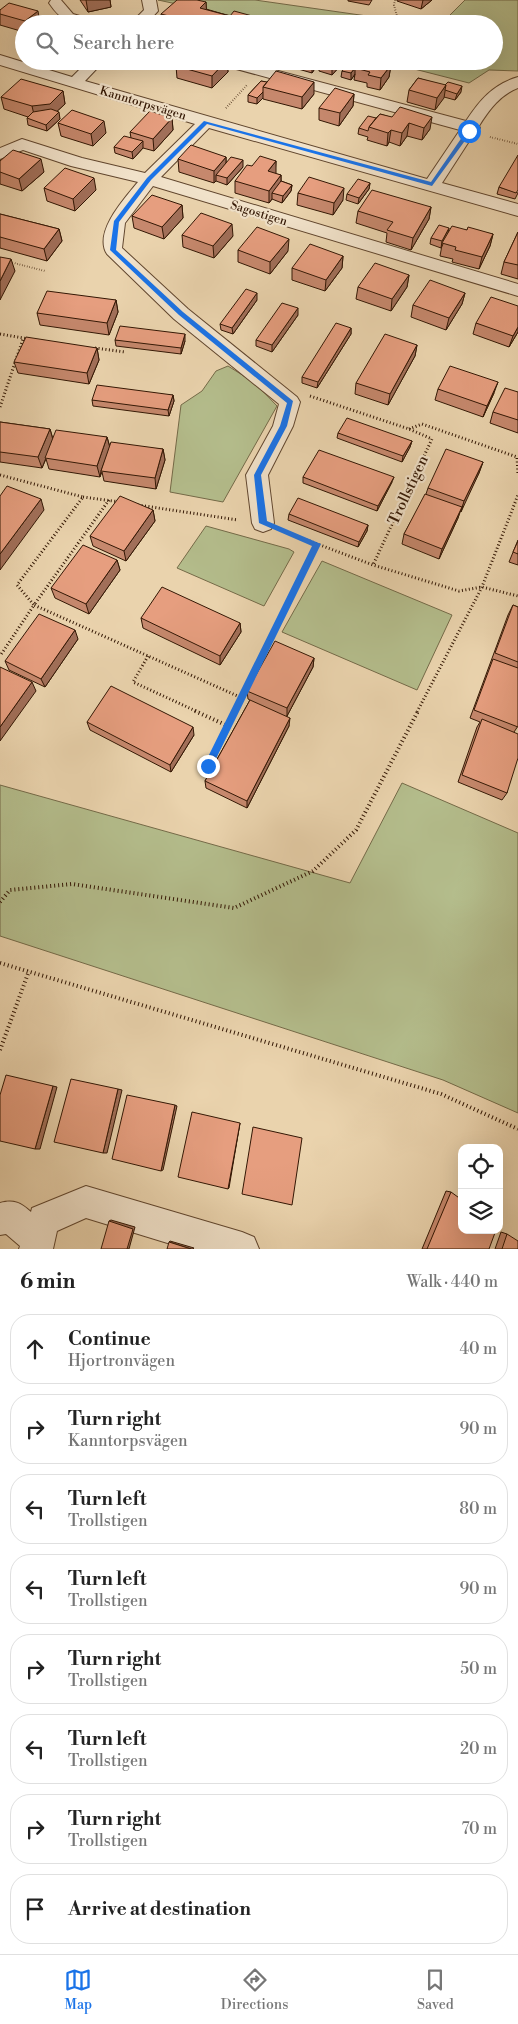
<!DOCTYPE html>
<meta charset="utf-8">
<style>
:root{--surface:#fff;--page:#f6f6f6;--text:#222;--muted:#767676;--line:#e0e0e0;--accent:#1a73e8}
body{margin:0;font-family:"Libre Bodoni",serif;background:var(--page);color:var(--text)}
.controls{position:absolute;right:15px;bottom:15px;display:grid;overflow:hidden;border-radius:10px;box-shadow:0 5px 20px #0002}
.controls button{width:45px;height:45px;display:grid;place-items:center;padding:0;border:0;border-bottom:1px solid var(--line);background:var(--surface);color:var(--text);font:25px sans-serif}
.stop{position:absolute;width:15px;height:15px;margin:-11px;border:4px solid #1a73e8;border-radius:50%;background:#fff}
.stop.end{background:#1a73e8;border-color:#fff;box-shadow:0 1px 5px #0008}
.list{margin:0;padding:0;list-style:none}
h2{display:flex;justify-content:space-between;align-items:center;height:65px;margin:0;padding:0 20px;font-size:21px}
h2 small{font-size:16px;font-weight:400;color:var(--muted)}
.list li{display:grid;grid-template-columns:32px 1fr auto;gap:15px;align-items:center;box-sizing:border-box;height:70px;margin:0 10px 10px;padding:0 10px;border:1px solid var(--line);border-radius:20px}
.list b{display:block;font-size:19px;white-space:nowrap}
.list p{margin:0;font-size:16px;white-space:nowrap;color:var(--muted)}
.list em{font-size:16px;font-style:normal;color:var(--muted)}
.icon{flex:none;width:28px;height:28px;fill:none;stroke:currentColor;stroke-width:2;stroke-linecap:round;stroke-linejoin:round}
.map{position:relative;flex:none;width:518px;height:1249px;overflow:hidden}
.search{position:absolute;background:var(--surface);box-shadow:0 5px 20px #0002;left:15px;right:15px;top:15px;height:55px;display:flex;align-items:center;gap:12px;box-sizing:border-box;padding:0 18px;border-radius:28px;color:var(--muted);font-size:19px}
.sheet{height:705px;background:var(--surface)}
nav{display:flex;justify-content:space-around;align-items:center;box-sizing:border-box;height:70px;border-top:1px solid var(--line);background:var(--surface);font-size:14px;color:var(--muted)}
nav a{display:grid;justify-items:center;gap:2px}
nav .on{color:var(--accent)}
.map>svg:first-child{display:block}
</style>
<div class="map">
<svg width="518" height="1249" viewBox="0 0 518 1249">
<rect width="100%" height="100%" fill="#ead3ad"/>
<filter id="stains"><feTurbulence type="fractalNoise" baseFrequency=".004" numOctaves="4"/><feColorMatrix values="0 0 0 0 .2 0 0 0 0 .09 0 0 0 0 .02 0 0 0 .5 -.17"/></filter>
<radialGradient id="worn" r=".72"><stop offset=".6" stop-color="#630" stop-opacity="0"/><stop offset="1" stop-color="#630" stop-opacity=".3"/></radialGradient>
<!-- green -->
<path fill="#b4bd8c" stroke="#746a48" d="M158 0H255L367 16 364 24H290L261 16 256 21Z
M465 0H518V71L489 70 469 83 383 61H494V24H441Z
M228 366 255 383 277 406 223 502 170 492 181 405 202 391 216 371Z
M206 526 289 549 294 552 264 606 177 568Z
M322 561 452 615 417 690 282 632Z
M402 783 518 833V1113L443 1080 0 936V785L350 883Z"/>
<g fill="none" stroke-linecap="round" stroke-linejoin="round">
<!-- street casing -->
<g stroke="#61462e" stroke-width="2">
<path id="street" d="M51 0H61L73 14 96 21 98 24C73 24 64 25 49 3Z
M142 0H156L158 11 146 24H130L144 10Z
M0 55 72 77 88 61H104L85 81 427 179 460 130 218 64 216 61H241L466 121C479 101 493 84 518 77V88C500 95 489 110 479 126L480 128 475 132 442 183 518 204V216L209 128 161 177 518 284V296L153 186 125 223 122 248 188 309 297 397 300 402 293 426 268 475 274 523 271 529 263 532 255 529 252 523 246 475 273 426 279 404 174 319 107 254C93 232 125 198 138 182L71 166 23 150 0 159V148L22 139 82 158 145 173 195 124 0 65Z
M86 1186 242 1232 254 1237 259 1249H187L86 1218 57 1231 53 1249H19L20 1246 6 1234 0 1235V1203C14 1199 21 1203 31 1212L32 1208Z"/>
</g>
<!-- path-far2 -->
<path stroke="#331704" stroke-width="2" stroke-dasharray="0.5 2" stroke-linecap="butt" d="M395 0 394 5 399 24
M226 108 247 85
M490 137 518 144
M10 262 45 271"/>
<!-- path-far1 -->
<path stroke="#331704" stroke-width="3" stroke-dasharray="1 2.5" stroke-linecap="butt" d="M0 334 29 339
M95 348 125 352
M310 396 409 429 432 439 373 565
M0 407 23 339
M409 429 422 424 517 457 518 474
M0 475 83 497 17 585 34 605 0 656
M83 497 120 502
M109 500 34 605 242 698
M138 505 238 520
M283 531 373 565 459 591 482 587 518 596
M148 656 133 682 198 712
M234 712 317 544
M417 712 482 587 518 495"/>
<!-- path -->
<path stroke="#331704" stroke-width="4" stroke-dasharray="1 3" stroke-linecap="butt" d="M195 711 228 726
M208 766 235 711
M0 902 10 890 72 884 234 908 313 871 356 830 418 711
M0 963 441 1094 518 1129
M0 1050 29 971"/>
<!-- street -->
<use href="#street" fill="#f1e2ca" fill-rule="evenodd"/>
</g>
<!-- wall -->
<path fill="#c6886d" stroke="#331704" d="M80 0H110L111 7 88 12Z
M348 0H372L369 5 348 1Z
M397 0H432L421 9 397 1Z
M206 2V9L230 16 256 17V24H162L161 14Z
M0 10 48 23 77 24H24V32L0 25Z
M136 61H168L160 69Z
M181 61H227L228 72 212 88 177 78 176 66Z
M281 61H320L312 73 281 64Z
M379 62 391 65 389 77 380 90 367 87V83L354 80 355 74 351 80 341 77 342 71Z
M319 65 340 66 332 75 319 71Z
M418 78 461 92 455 100 444 97 435 110 407 102 409 90Z
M261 81 314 94 302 109 263 99V98L257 104 248 102V95Z
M63 91 65 104 57 111 60 119 47 131 28 125 27 118 28 117 4 109 1 97Z
M354 94 353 106 339 126 319 120V108Z
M380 114 430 129 422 140 407 136 400 146 389 142 387 146 367 140 368 137 358 134 359 128 376 118Z
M172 118 173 130 154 151 143 148 133 159 115 153 114 147 131 138 130 132Z
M58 123 106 133 93 146 61 136Z
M226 157V163L243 167 227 185 216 181 214 183 179 172 178 159Z
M0 161 44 172 22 191 0 184Z
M276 161 275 174 281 175V181L292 185 291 191 282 203 272 199 269 203 235 193V181L252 166Z
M370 183 369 189 358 204 346 200 347 194Z
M499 187 518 193 515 199 497 194Z
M44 188 96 190 75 211 47 201Z
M298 193 343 200 333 215 297 205Z
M182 205 183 218 164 239 134 228 132 216Z
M431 207 429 219 411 250 386 242 387 233 356 223 358 211Z
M0 214 59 229 62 241 47 261 0 248Z
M467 230 493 234 490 246 479 269 452 262 453 259 440 256 442 245 441 248 430 244 431 238 449 232Z
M518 232V279L501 274 504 262Z
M182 235 233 236 214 258 183 247Z
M238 250 288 251 270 274 238 262Z
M343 256 342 268 325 291 292 280V268Z
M409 275 407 287 391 311 356 299 358 287Z
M465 293 462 304 446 330 411 317 413 305Z
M116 300 118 312 109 335 40 325 37 313Z
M257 300 233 334 221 330 220 324Z
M298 315 272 352 256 346V340Z
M476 323 518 332 509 347 473 334Z
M351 328V334L317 388 302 383V377Z
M115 340 185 341 181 354 116 346Z
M417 345 415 356 388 405 355 394 356 383Z
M97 348 99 360 89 384 18 373 14 362Z
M438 389 494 393 483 417 435 400Z
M518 392V433L490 423 493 412Z
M173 395 174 401 169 416 93 406 92 400Z
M0 422 50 429 53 439 107 437 110 447 163 449 165 460 156 489 104 481 102 472 100 477 49 469 46 459 42 468 0 462Z
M338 433 412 441 410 447 402 462 337 438Z
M483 462 479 473 460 511 458 518 439 559 402 544 404 534 426 494 428 488Z
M303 477 392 482 377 511 303 483Z
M153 510 155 521 126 561 93 546 90 536Z
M289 514 368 525 367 531 358 547 288 520Z
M518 540V565L509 562Z
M117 560 120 570 89 614 55 598 51 588Z
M513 605 518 607V726L514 732 507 793 502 800 458 782 477 727 480 722 470 718 508 615Z
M141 618 240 623 241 632 220 665 143 628Z
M78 639 45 687 9 670 5 661Z
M314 658 313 667 287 716 289 726 247 808 206 788 205 781 250 700 248 699 247 691Z
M87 722 194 735 171 772 90 730Z
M446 1191 451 1192 489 1249H422Z
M501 1232 507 1234 518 1249H495Z"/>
<!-- shaded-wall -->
<path fill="#a16f59" stroke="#331704" d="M86 0H110L111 7 88 12Z
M423 0H432L421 9Z
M206 2 207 19 200 8Z
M38 11 40 23 39 24H26L25 21Z
M256 17V24H249Z
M160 61H168L160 69Z
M226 61H227L228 72 212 88V76Z
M312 61H320L312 73Z
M339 61H340V66L332 75V68Z
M391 65 389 77 380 90 381 78Z
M355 68V74L351 80V73Z
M314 82V94L302 109V97Z
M446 85 444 98 435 110 437 98Z
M462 86 461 92 455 100 457 94Z
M63 91 65 104 52 116 35 119 32 106Z
M263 92V98L257 104V98Z
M354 94 353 106 339 126 340 113Z
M59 112 60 119 47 131 46 125Z
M432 117 430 129 422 140 424 128Z
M172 118 173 130 154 151 153 139Z
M104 121 106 133 93 146 91 134Z
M409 123 407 136 400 146 402 133Z
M391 130 389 142 387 146 388 133Z
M143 141V148L133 159 132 152Z
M226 157V169L216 175V181L214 183V171Z
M41 159 44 172 22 191 19 179Z
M243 160V167L227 185V178Z
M276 161V173L268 184V171Z
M281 175V188L272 193V199L269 203V191Z
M94 178 96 190 75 211 73 199Z
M370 183 369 189 358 204 359 198Z
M292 185 291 191 282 203 283 196Z
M344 188 343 200 333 215 334 203Z
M182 205 183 218 164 239 162 227Z
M431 207 429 219 411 250 413 238Z
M232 224 233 236 214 258 213 246Z
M449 228 448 234 441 248 442 241Z
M59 229 62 241 47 261 44 249Z
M493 234 490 246 479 269 482 257Z
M289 239 288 251 270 274V262Z
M343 256 342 268 325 291 326 280Z
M11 259 15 271 0 300V281Z
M409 275 407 287 391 311 392 299Z
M257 293V300L233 334 232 328Z
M465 293 462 304 446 330 449 318Z
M116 300 118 312 109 335 107 323Z
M298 308V315L272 352V345Z
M518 327V332L509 347 513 336Z
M351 328V334L317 388 318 382Z
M185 334V341L181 354V348Z
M417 345 415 356 388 405 390 394Z
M97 348 99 360 89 384 87 373Z
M498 382 494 393 483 417 487 406Z
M173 395 174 401 169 416 168 410Z
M50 429 53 440 42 468 38 457Z
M107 437 110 448 101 471 100 477 97 466Z
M412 441 410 447 402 462 403 456Z
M163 449 165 460 156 489 155 478Z
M483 462 479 473 461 512 464 501Z
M394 477 392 482 377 511 378 506Z
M41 499 44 510 0 570V554Z
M462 507 458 518 439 559 442 549Z
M153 510 155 521 126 561 124 551Z
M368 525 367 531 358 547 359 542Z
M117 560 120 570 89 614 86 604Z
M240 623 241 632 220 665V656Z
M75 630 78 639 45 687 41 679Z
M314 658 313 667 287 716V708Z
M32 682 36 691 0 741V727Z
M290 718 289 726 247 808V801Z
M193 727 194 735 171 772 170 765Z
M53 1086 57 1087 40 1149H35Z
M118 1089 122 1090 107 1153H103Z
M175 1105 177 1106 163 1170 161 1171Z
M240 1123 229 1188 228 1189Z
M111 1220 135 1227 129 1249H127L109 1221Z
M170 1241 194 1248 193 1249H191L169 1242Z"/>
<!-- building -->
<path fill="#e69e7f" stroke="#331704" d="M177 0H197L206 2 200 8 230 16 234 11 256 17 249 24H200L161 14Z
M9 3 38 11 25 21 0 14V10Z
M41 18 48 20 44 24H35Z
M57 18 77 24H50Z
M52 20H54L50 24H47Z
M181 61H226L212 76 176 66Z
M322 61H339L332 68 319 65Z
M350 61H360L351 73 342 71Z
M360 61H377L391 65 381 78 368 75 370 72 355 68Z
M276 71 314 82 302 97 263 87Z
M418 78 446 85 437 98 409 90Z
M21 79 63 91 50 104 32 106 1 97Z
M261 81 267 82 263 87V92L257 98 248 95Z
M448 82 462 86 457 94 445 90 446 85H445Z
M335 88 354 94 340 113 319 108Z
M400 107 432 117 424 128 409 123 402 133 391 130 388 133 369 127 380 114 392 117Z
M51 109 59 112 46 125 27 118 33 112Z
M72 110 104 121 91 134 58 123Z
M150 111 172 118 153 139 130 132Z
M368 116 376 118 369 127 368 131 359 128Z
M124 136 143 141 132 152 114 147Z
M191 145 226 157 214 171 178 159Z
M13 150 41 159 19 179 0 172V161Z
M518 155V190L516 193 499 187Z
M260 156 276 161 268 171 281 175 269 191 235 181 247 165 252 166Z
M231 157 243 160 227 178 216 175Z
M65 168 94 178 73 199 44 188Z
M309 177 344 188 334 203 298 193Z
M358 179 370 183 359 198 347 194Z
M281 181 292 185 283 196 272 193Z
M372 190 431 207 413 238 387 230 393 222 358 211Z
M152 195 182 205 162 227 132 216Z
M201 213 232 224 213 246 182 235Z
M0 214 59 229 44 249 0 237Z
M439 225 449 228 442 241 431 238Z
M452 226 467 230 468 227 493 234 482 257 455 250 456 247 442 243Z
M257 227 289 239 270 262 238 250Z
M518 232V265L504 262Z
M310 244 343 256 326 280 292 268Z
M0 257 11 259 0 281Z
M375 263 409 275 392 299 358 287Z
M430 280 465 293 449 318 413 305Z
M246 289 257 293 232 328 220 324Z
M47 291 116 300 107 323 37 313Z
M491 297 518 306V327L513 336 476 323Z
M282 303 298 308 272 345 256 340Z
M336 323 351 328 318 382 302 377Z
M120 326 185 334 181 348 115 340Z
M385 334 417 345 390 394 356 383Z
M26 337 97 348 87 373 14 362Z
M450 366 498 382 487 406 438 389Z
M97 385 173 395 168 410 92 400Z
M505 388 518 392V420L493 412Z
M347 418 412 441 403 456 338 433Z
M0 422 50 429 38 457 0 452Z
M56 430 107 437 97 466 45 458Z
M111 442 163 449 155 478 101 471Z
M446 449 483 462 464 501 428 488Z
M319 450 394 477 378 506 303 477Z
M7 486 41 499 0 554V496Z
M425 494 462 507 442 549 404 534Z
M120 496 153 510 124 551 90 536Z
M298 498 368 525 359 542 289 514Z
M518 541V554L513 552Z
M83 545 117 560 86 604 51 588Z
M162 587 240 623 220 656 141 618Z
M513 605 518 607V662L495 653Z
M39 614 75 630 41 679 5 661Z
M275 641 314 658 287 708 247 691Z
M493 659 518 668V727L474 710Z
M0 667 32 682 0 727Z
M111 686 193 727 170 765 87 722Z
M250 700 290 718 247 801 205 781Z
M482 719 518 734V758L507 793 462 775Z
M6 1075 53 1086 35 1149 0 1141V1095Z
M71 1079 118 1089 103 1153 54 1142Z
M127 1095 175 1105 161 1171 112 1159Z
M192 1112 240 1123 228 1189 178 1177Z
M253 1127 302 1138 292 1205 242 1194Z
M451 1192 462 1200V1230H496L489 1249H427Z
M109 1221 133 1229 127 1249H101Z
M507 1234 518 1241V1249H502Z
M169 1242 191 1249H167Z"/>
<!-- route -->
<path fill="#1a73e8" d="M204 121 431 182 467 130 472 131 432 186 207 124 151 180 119 222 116 250 183 312 293 401 287 426 261 475 267 521 321 544 211 769 208 770 204 766 205 763 312 546 259 523 254 475 280 426 287 403 179 315 110 250 114 221 147 178Z"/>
<g text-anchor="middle" stroke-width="4.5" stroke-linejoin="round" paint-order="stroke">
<!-- far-street labels -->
<g font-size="12" fill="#331704" stroke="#f1e2ca">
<text transform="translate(143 103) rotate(17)" y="4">Kanntorpsvägen</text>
<text transform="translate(259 213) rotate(17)" y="4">Sagostigen</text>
</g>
<!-- street labels -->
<g font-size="15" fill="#331704" stroke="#f1e2ca">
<text transform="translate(408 490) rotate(-65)" y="5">Trollstigen</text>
</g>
</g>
<rect width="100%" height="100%" filter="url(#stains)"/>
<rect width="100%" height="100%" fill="url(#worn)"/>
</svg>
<div class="controls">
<button><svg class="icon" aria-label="locate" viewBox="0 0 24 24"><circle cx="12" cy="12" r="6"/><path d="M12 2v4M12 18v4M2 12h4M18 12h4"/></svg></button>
<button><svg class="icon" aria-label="layers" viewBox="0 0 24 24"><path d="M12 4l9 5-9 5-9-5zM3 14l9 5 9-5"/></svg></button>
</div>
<div class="stop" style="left:469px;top:131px"></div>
<div class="stop end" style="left:208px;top:766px"></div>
<div class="search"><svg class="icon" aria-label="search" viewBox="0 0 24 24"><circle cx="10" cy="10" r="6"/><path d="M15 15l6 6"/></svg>Search here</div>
</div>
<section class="sheet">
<h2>6 min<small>Walk · 440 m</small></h2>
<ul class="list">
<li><svg class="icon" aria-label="ahead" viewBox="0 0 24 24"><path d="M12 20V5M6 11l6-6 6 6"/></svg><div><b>Continue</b><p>Hjortronvägen</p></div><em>40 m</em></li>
<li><svg class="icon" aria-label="right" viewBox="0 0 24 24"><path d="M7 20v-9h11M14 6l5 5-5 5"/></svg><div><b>Turn right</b><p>Kanntorpsvägen</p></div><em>90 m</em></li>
<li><svg class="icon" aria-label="left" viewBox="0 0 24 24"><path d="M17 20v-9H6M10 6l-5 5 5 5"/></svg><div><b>Turn left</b><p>Trollstigen</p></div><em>80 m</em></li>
<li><svg class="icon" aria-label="left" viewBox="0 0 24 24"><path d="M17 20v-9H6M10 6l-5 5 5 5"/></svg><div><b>Turn left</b><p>Trollstigen</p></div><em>90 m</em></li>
<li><svg class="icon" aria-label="right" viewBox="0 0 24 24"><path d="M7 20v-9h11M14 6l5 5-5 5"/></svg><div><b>Turn right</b><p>Trollstigen</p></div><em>50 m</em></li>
<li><svg class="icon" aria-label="left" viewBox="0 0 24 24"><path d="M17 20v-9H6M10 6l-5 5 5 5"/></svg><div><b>Turn left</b><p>Trollstigen</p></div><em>20 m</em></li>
<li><svg class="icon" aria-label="right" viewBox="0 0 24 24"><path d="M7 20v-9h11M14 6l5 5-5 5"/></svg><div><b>Turn right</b><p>Trollstigen</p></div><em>70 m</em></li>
<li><svg class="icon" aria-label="arrive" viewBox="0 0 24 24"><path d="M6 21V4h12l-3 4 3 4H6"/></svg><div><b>Arrive at destination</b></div></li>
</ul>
</section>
<nav>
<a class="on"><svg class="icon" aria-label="map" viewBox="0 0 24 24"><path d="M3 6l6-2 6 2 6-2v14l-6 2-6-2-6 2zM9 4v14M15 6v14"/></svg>Map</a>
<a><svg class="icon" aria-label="directions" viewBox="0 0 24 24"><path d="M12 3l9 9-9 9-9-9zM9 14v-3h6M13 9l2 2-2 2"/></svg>Directions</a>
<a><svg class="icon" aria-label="saved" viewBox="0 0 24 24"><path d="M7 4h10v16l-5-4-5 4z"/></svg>Saved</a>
</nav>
